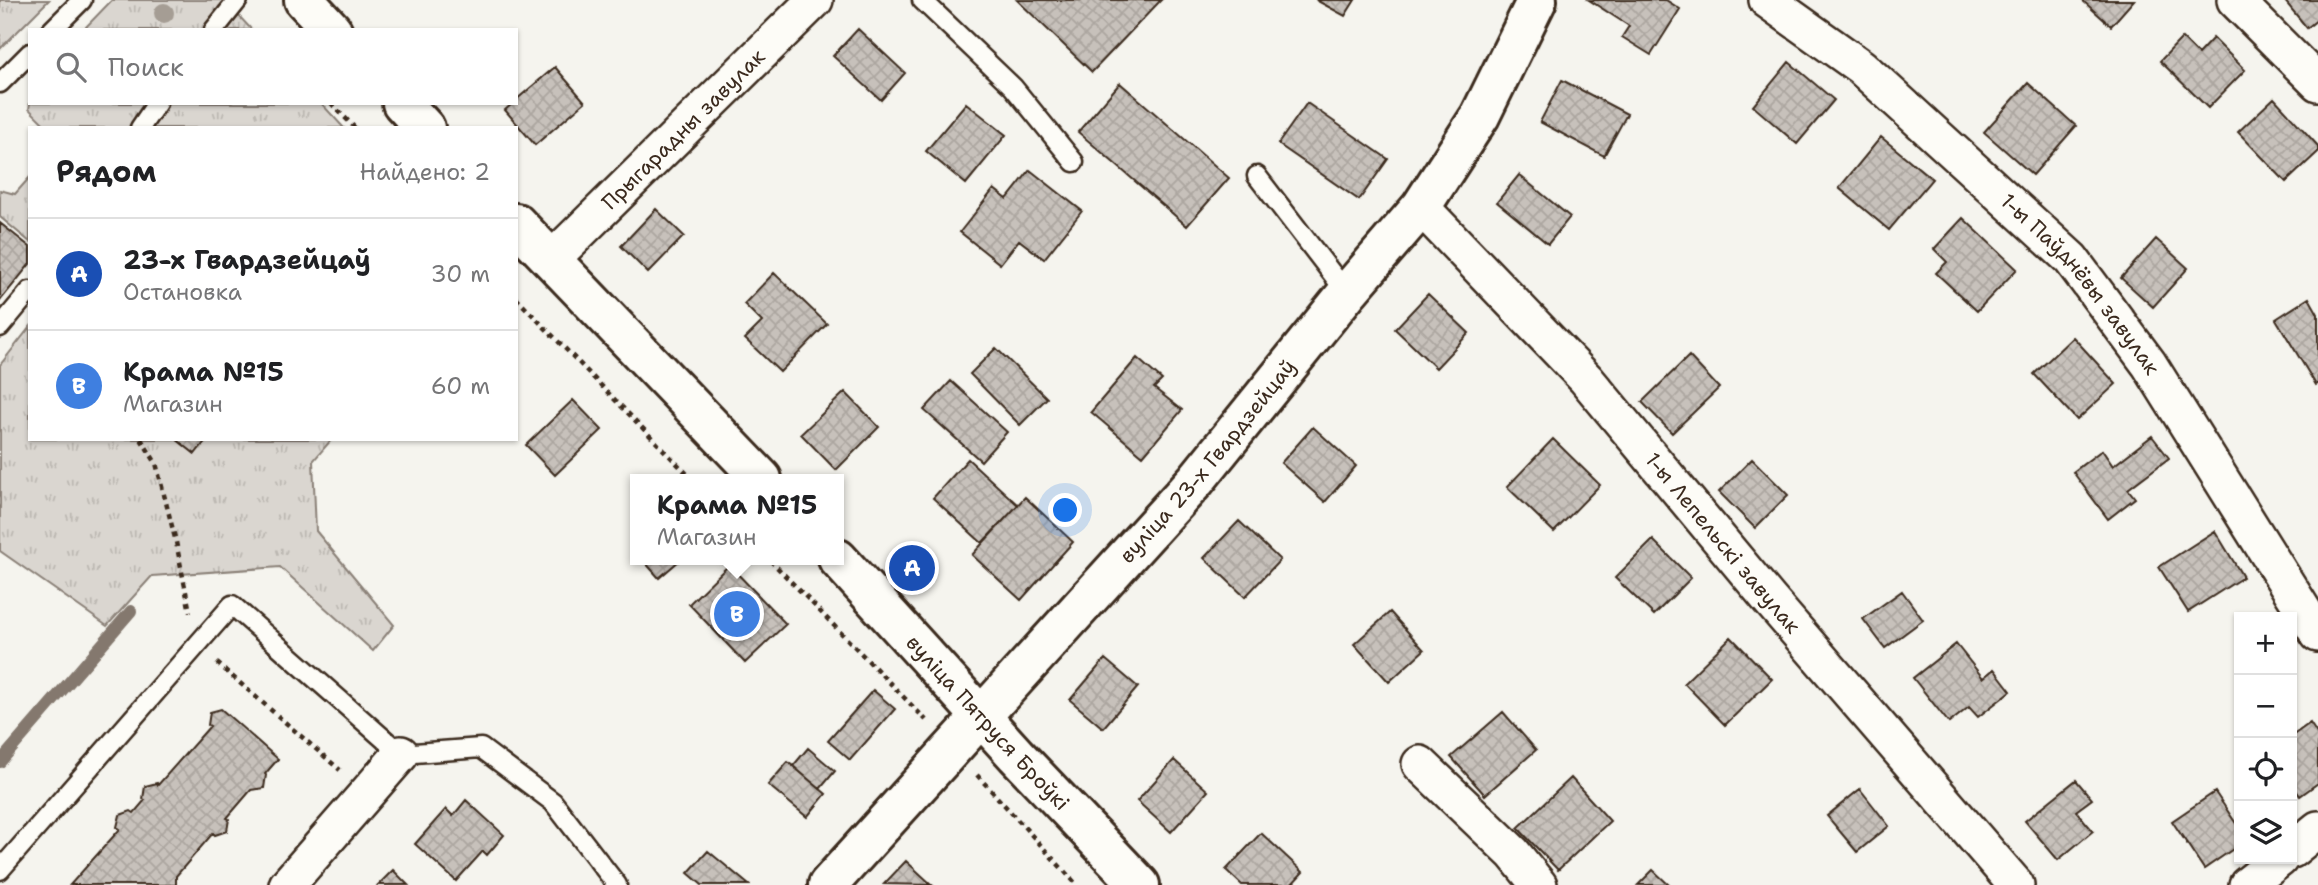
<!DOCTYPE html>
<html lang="ru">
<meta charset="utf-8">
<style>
:root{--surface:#fff;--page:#f2f2f2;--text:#202124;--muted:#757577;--line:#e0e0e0;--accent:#d93025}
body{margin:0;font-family:"Shantell Sans",sans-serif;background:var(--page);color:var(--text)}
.controls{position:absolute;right:21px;bottom:21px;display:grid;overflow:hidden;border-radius:0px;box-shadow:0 2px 5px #0004}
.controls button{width:63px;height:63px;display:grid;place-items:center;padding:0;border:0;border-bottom:2px solid var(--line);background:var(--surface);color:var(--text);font:35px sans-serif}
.you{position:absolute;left:1066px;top:511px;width:24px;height:24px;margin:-18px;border:5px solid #fff;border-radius:50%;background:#1a73e8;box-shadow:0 0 0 10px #1a73e833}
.badge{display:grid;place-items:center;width:46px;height:46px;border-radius:50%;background:var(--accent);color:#fff;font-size:23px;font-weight:700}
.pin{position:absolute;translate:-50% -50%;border:4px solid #fff;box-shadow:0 2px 7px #0006}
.popup{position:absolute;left:630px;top:474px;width:214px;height:91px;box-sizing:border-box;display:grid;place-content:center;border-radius:0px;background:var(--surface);filter:drop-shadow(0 2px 5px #0005);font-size:23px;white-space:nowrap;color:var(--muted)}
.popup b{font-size:26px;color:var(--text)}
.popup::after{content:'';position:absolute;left:50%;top:100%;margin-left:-14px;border:14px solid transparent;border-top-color:var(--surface)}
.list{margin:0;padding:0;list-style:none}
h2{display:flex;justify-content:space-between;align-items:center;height:91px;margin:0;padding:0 28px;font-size:30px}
h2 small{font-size:23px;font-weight:400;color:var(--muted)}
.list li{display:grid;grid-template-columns:46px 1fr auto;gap:21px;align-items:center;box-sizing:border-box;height:112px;padding:0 28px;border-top:2px solid var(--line)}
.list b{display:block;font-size:26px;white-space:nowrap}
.list p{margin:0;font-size:23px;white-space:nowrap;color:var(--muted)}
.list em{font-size:23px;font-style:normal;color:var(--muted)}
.icon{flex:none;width:38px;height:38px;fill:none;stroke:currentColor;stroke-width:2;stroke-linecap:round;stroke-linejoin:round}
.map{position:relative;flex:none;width:2318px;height:885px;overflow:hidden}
.search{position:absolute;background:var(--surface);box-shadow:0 2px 5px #0004;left:28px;top:28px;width:490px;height:77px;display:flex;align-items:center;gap:18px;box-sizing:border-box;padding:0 24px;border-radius:0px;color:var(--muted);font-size:26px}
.panel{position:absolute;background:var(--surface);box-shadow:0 2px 5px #0004;left:28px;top:126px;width:490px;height:315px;border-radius:0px}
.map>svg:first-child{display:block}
</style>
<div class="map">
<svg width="2318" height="885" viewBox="0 0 2318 885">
<defs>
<pattern id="grass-tufts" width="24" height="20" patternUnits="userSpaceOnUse" patternTransform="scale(1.75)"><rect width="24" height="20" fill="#dad6d0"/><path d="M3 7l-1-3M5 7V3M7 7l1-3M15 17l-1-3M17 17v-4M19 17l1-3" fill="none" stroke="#bcb8b2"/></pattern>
<pattern id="building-cross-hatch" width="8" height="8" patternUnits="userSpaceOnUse" patternTransform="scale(1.75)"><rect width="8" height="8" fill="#c7c1bb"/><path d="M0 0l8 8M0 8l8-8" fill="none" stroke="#aca6a0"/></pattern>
</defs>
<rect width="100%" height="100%" fill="#f5f4ee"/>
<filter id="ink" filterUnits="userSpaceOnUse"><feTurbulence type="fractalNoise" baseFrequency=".0143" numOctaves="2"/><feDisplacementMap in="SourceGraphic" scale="14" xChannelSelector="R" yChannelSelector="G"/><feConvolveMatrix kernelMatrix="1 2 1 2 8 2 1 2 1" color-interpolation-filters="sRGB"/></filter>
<g filter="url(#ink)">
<!-- grass -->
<path fill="url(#grass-tufts)" stroke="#8a8077" stroke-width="2" d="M0 0H49L0 49Z
M112 0H224L252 30H83Z
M30 103H321L344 128H48L29 109Z
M30 177V242L0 217V190L15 194Z
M30 327V439H332L313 461 316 531 394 625 373 651 280 567 152 576 107 626 0 551V365Z"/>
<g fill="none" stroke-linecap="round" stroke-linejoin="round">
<!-- stream -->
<path stroke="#84786e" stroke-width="12" d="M0 762 131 611"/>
</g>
<!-- building -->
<path fill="url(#building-cross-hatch)" stroke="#3b2a1e" stroke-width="2" d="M1017 0H1161L1092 72Z
M1316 0H1355L1345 16Z
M1589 0H1666L1680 9 1651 55 1622 37 1629 26Z
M2082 0H2134L2111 26Z
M2284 0H2318V19L2307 28Z
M858 29 905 73 881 100 833 56Z
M2182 38 2198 54 2213 38 2245 70 2208 108 2160 61Z
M1789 62 1834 100 1797 144 1753 106Z
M555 67 585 102 535 145 505 110 513 103H516V100Z
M1562 80 1627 114 1604 156 1540 122Z
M1120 83 1229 178 1187 226 1078 132Z
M2028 83 2076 126 2033 175 1984 132Z
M2274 98 2318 146V152L2286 182 2238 132Z
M966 103 1006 135 966 184 926 151Z
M1307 103 1388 159 1359 200 1278 144Z
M1881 137 1932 179 1889 230 1839 188Z
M1030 170 1082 211 1044 259 1019 240 1000 264 960 232 994 189 1007 199Z
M1519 175 1570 217 1548 244 1497 202Z
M656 209 684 236 648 273 621 246Z
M1963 218 2017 269 1977 311 1936 273 1947 262 1934 249Z
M0 223 30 247V264L0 301Z
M2156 239 2188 268 2153 307 2121 278Z
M774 273 827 324 780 372 745 339 762 322 744 304Z
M1428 294 1469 333 1436 368 1395 329Z
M2309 298 2318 314V384L2316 385 2276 319Z
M2073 337 2116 384 2077 420 2034 374Z
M996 348 1047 398 1020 425 970 374Z
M1689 356 1719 388 1672 433 1642 402Z
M1137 358 1162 380 1154 388 1182 410 1143 456 1091 412Z
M951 381 1007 432 981 461 924 410Z
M845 392 879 427 836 470 801 434Z
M573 400 602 430 555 475 526 445Z
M1313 427 1356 466 1325 502 1281 463Z
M2152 436 2169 458 2128 489 2135 498 2108 519 2073 472 2102 450 2113 466Z
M176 439H207L195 454Z
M1553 439 1600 485 1554 532 1507 487Z
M968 459 1018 505 982 543 933 498Z
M1752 459 1788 495 1755 528 1719 492Z
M1025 497 1073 542 1021 600 972 555Z
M1239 521 1280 560 1245 597 1204 558Z
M2215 531 2243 577 2188 612 2159 567Z
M1653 540 1691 578 1654 615 1615 578Z
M643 560H680L659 578Z
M729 565 786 624 745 663 689 604Z
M1902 591 1923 620 1885 648 1863 619Z
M1390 612 1424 650 1389 682 1354 644Z
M1731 637 1772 679 1725 725 1684 683Z
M1956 644 1983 678 1994 669 2011 691 1978 717 1969 707 1949 723 1913 678Z
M1105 659 1138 687 1103 728 1070 700Z
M873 690 895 709 850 760 828 741Z
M221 709 278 759 265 774 266 775 264 788 251 790 227 818 229 819 227 831 215 835 213 833 176 876V885H70L120 829 117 827 120 815 131 811 134 813 145 800 143 799 145 786 157 783 158 785 210 726 208 725 210 712Z
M1503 712 1536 750 1485 795 1451 757Z
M2310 723 2318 735V783L2300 796 2292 784V736Z
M808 748 835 771 820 789 793 766Z
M1174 760 1208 791 1171 832 1137 801Z
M788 762 826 794 807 817 768 785Z
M1571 778 1610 821 1558 870 1518 828Z
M2076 780 2092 799 2076 811 2093 831 2058 860 2025 821Z
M1860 789 1889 826 1857 852 1827 816Z
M2215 792 2239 828V845L2204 869 2172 821Z
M466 800 504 835 487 855 483 851 456 881 415 844 446 809 453 816Z
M1261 833 1303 872 1291 885H1242L1226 870Z
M708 851 749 885H702L688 873Z
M906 861 932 885 884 884Z
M393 870 408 885H378Z
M1653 870 1669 885H1638Z"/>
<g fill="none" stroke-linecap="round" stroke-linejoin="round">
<!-- service casing -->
<g stroke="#3b2a1e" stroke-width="23">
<path id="service" d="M922 0 1013 87 1074 162
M52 30 82 0
M214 30 238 0
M0 83 30 53
M140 128 157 103
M1257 176 1347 293
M0 327 30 291
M0 870 232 605 401 754 481 748 553 802 617 885"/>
</g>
<!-- minor casing -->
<g stroke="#3b2a1e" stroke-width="40">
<g id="minor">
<path id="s1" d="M1767 0 1861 67 2071 259 2149 364 2318 634"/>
<path d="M2235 0 2318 83"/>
<path id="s2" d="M1421 207 1586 379 1769 599 2016 885"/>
<path id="s3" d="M551 260 815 0"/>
<path d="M1420 764 1513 853 1539 885"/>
<path d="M2292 850 2318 829"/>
<path d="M287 885 401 754"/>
<path d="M2247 885 2280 859"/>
</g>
</g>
<!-- tertiary casing -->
<g stroke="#3b2a1e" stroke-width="44">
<g id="tertiary">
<path id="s4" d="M828 885 1196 480 1347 293 1421 207 1480 116 1537 0"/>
</g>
</g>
<!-- secondary casing -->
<g stroke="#3b2a1e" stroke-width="44">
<g id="secondary">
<path d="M304 0 332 30"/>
<path d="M402 103 425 128"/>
<path d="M516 223 762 479"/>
<path id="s5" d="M838 559 1016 755 1140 885"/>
</g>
</g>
<!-- path -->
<path stroke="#3b2a1e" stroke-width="4.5" stroke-dasharray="5 5" stroke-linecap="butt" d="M331 103 355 128
M516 298 692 479
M141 439 156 463 176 542 190 612
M770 560 926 720
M904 576 912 568
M217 663 340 770
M977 775 1077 885"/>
<!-- service -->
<use href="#service" stroke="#fdfcf7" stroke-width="18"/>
<!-- minor -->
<use href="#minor" stroke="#fdfcf7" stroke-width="35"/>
<!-- tertiary -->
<use href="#tertiary" stroke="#fdfcf7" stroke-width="38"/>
<!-- secondary -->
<use href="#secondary" stroke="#fdfcf7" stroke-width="38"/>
</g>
<!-- trees -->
<circle fill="#a59d94" cx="164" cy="13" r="10"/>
</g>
<g text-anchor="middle" stroke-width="5" stroke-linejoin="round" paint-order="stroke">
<!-- street labels -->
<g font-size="21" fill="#3b2a1e" stroke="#fdfcf7">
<text dy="7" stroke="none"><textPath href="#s3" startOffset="186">Прыгарадны завулак</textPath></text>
<text dy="7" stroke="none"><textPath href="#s1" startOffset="425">1-ы Паўднёвы завулак</textPath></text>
<text dy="7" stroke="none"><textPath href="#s4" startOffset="569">вуліца 23-х Гвардзейцаў</textPath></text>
<text dy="7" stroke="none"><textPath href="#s2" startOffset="452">1-ы Лепельскі завулак</textPath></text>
<text dy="7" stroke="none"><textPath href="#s5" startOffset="222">вуліца Пятруся Броўкі</textPath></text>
</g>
</g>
</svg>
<div class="controls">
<button>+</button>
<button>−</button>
<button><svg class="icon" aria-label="locate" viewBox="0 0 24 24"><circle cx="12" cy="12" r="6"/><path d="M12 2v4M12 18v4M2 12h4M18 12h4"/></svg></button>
<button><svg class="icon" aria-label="layers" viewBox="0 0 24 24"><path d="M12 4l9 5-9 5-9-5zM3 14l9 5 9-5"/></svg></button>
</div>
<div class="you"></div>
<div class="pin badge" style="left:912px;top:568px;background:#1a4fb4">A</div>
<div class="pin badge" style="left:737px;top:614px;background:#3f7fe0">B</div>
<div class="popup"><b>Крама №15</b>Магазин</div>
<div class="search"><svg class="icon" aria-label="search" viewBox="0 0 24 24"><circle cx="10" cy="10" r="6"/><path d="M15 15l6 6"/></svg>Поиск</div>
<section class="panel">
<h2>Рядом<small>Найдено: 2</small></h2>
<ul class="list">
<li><span class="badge" style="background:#1a4fb4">A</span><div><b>23-х Гвардзейцаў</b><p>Остановка</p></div><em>30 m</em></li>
<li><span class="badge" style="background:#3f7fe0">B</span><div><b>Крама №15</b><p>Магазин</p></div><em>60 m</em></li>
</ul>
</section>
</div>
